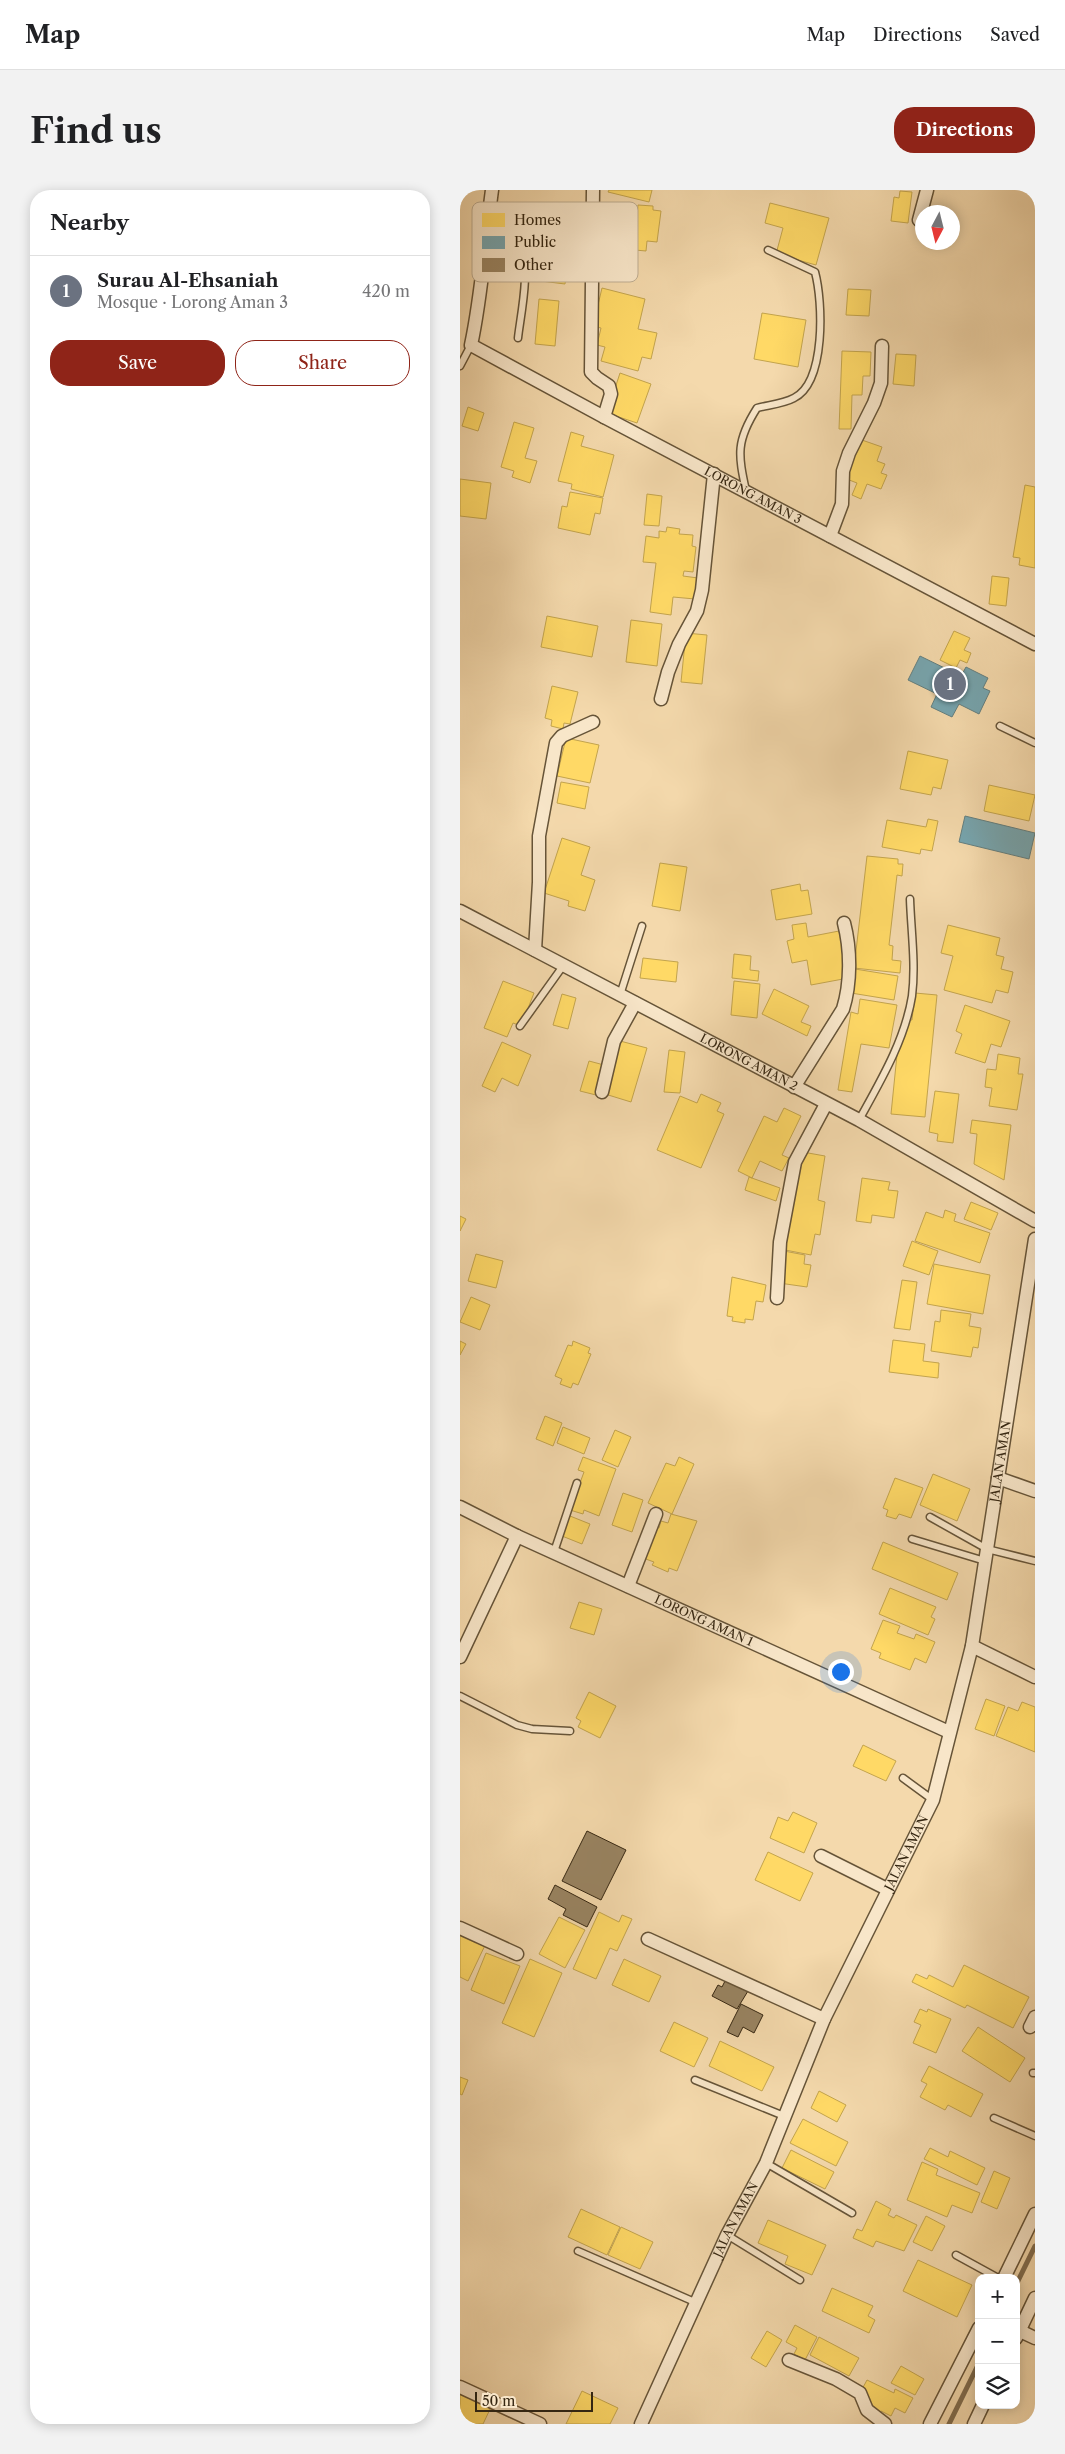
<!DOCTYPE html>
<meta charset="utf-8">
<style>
:root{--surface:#fff;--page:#f2f2f2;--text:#202124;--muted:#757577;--line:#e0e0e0;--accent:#8f2418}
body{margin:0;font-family:"Libre Caslon Text",serif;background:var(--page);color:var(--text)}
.controls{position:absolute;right:15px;bottom:15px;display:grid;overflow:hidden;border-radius:10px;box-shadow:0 2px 12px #0003}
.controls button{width:45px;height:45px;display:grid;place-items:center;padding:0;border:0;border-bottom:1px solid var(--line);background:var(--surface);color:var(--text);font:25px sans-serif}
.compass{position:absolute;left:455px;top:15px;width:45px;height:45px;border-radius:50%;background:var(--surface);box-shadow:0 2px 12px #0003;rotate:187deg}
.scale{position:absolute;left:15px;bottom:12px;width:118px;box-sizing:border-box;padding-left:5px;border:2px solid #362712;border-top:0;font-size:14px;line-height:18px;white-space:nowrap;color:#362712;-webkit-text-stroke:4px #f8e6c9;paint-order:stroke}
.you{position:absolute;left:380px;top:1481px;width:18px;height:18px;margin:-12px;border:4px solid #fff;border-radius:50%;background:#1a73e8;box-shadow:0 0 0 8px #1a73e833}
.badge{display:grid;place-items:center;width:32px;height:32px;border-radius:50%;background:var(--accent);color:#fff;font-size:16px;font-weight:700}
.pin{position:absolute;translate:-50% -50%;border:2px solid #fff;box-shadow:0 1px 5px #0006}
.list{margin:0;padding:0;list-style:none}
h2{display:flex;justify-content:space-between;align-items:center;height:65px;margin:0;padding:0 20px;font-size:21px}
h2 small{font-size:16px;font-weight:400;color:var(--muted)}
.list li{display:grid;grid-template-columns:32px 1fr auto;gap:15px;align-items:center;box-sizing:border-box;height:70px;padding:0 20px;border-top:1px solid var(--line)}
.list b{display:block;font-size:19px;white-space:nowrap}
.list p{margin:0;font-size:16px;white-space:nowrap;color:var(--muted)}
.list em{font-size:16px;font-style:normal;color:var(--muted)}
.actions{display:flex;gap:10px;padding:15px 20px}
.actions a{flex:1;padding:11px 0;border:1px solid var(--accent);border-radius:20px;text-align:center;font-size:18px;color:var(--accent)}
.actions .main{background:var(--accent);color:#fff}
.icon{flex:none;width:28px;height:28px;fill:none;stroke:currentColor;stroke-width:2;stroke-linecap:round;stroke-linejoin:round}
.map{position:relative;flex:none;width:575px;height:2234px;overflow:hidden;border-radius:20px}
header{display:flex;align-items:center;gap:30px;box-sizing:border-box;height:70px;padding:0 25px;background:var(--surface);border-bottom:1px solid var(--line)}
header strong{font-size:24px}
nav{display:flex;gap:28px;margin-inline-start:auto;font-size:18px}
.intro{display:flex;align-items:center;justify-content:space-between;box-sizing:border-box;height:120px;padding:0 30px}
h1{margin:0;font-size:35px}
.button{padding:12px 22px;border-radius:20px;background:var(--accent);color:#fff;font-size:18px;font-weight:700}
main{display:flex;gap:30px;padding:0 30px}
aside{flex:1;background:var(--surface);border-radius:20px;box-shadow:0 2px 12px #0003}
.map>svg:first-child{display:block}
</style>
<header>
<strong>Map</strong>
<nav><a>Map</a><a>Directions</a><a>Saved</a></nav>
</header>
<div class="intro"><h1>Find us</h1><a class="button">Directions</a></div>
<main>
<aside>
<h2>Nearby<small></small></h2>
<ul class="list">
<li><span class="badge" style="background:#6b7280">1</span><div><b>Surau Al-Ehsaniah</b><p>Mosque · Lorong Aman 3</p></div><em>420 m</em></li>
</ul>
<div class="actions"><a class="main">Save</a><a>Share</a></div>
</aside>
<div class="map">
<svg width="575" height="2234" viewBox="0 0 575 2234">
<rect width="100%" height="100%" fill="#f4d9ac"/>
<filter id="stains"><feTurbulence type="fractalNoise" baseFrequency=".004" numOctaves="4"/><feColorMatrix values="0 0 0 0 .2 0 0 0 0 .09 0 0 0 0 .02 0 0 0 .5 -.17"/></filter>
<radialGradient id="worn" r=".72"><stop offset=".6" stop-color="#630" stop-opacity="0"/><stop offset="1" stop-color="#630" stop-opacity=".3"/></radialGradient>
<!-- homes -->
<path fill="#ffd966" stroke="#c3a44d" d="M149 0H192L189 12 148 2Z
M440 1 452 2 448 33 431 31 434 7 439 8Z
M310 13 369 28 356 75 316 64 323 38 305 33Z
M178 15 193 16V20L201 21 197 52 187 51 186 61 175 60V54L148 50 147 56 136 54 140 21 177 25Z
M96 42 111 44 105 94 73 90 75 70H79L82 48 95 50Z
M142 98 185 109 178 139 197 143 191 169 182 167 178 181 141 171 145 157 137 155 141 138 133 136Z
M388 99 411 100 409 126 386 125Z
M79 109 99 111 95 156 75 154Z
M302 123 346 130 338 177 294 169Z
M382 161 411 162 410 186H403L402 205H392L391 239H379Z
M436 164 456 165 454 196 433 194Z
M160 183 191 194 177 233 147 223Z
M8 217 24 223 18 241 2 236Z
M54 232 74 238 65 268 77 271 70 293 52 287 54 281 41 277Z
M111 242 124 246 121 256 154 265 143 307 111 299 112 294 98 291Z
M399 249 422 257 417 271 425 274 421 283 427 285 421 299 407 294 401 309 392 305 397 293 384 288Z
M0 289 31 293 26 329 0 326Z
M565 295 575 297V378L559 375 560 368 553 367Z
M110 302 143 308 140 324 135 323 130 345 98 338 102 316 107 317Z
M187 304 202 306 199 336 184 335Z
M207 337 220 339 219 344 233 345 232 356 236 357 233 382 224 381 223 386 238 388 235 409 213 407 211 425 190 422 196 373 183 372 186 346 199 348V341L206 342Z
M532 386 549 388 546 416 529 414Z
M87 426 138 436 132 467 81 457Z
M171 430 202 434 197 476 166 472Z
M494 441 510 448 504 460 511 463 507 473 500 470 496 478 480 470Z
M226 443 247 445 242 494 221 492Z
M92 496 118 502 110 534 104 533 103 539 91 536 92 530 85 528Z
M106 548 139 555 130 593 97 586Z
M448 561 488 570 481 599 473 597 471 605 440 599Z
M101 592 129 597 125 619 97 613Z
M529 595 575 605 569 631 524 621Z
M468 629 478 631 472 661 461 659 460 664 422 657 427 630 466 637Z
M102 648 130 657 121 685 135 690 125 721 108 716 109 711 84 703Z
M407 666 438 669V674H443L442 686 437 685 429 755 433 756 432 770 441 771 440 783 394 778Z
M200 673 227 677 220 721 192 716Z
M340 694 341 701 348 700 352 724 316 730 311 700Z
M346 733 348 747 379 741 385 771 383 789 351 795 347 770 332 773 327 751 334 749 332 735Z
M488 735 540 748 536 765 544 767 541 779 553 782 548 803 536 800 532 813 484 800 493 766 481 763Z
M274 764 291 766 290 780 299 781 298 791 272 788Z
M183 768 218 772 216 792 180 788Z
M395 779 438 786 434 810 391 803Z
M43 791 74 803 61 836 53 833 47 847 24 838Z
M274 791 300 794 297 828 271 825Z
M314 799 349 816 341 832 351 836 347 846 302 824Z
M455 803 477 805 465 927 431 924 439 845 445 830H452Z
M102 804 116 808 108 839 93 835Z
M400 809 437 815 429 858 401 854 392 902 378 900 391 822 398 824Z
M505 815 550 831 541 857 531 854 525 873 495 863 502 844 496 841Z
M160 851 187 858 171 912 145 904Z
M42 852 71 865 58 896 42 888 35 902 22 896Z
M209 860 225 862 220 903 204 902Z
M538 864 560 868 558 884H563L557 920 529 916 532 898 525 897 527 879 536 880Z
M129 871 144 875 136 905 120 901Z
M475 901 499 904 493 953 477 951 478 944 469 942Z
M241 904 261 913 257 921 264 924 241 978 197 960 220 906 237 913Z
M324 918 341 926 322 965 329 968 322 981 300 971 292 988 278 981 304 926 317 932Z
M512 930 551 935 544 990 514 974 517 944 510 943Z
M337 961 365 966 358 1010 365 1012 360 1045 355 1044 351 1065 320 1059Z
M289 987 320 998 316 1011 285 1000Z
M402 988 430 992 428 1000 438 1001 434 1028 412 1025 411 1033 396 1031Z
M511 1012 538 1023 531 1040 504 1029Z
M485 1020 496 1024 494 1031 530 1043 520 1073 455 1051 466 1022 483 1028Z
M0 1026 6 1029 0 1041Z
M452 1051 478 1061 469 1085 443 1076Z
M324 1061 345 1065 344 1074 351 1075 347 1097 319 1093Z
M16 1064 43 1071 36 1098 8 1091Z
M474 1074 530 1085 523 1124 467 1114Z
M272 1087 306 1095 303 1112 296 1111 293 1130 285 1129V1133L272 1131 273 1127 267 1126Z
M442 1090 457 1092 450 1140 434 1138Z
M11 1107 30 1115 20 1140 0 1132Z
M481 1120 511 1124 509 1136 521 1138 518 1158 513 1157 511 1167 471 1161 475 1131 480 1132Z
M433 1150 465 1154 463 1171 479 1173 478 1188 429 1182Z
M0 1151 6 1154 0 1165Z
M113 1151 130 1158 128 1163 131 1164 118 1195 113 1193 111 1198 100 1194 102 1189 95 1186 108 1155 112 1156Z
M85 1226 102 1233 93 1256 76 1249Z
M103 1237 130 1248 124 1264 97 1253Z
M155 1240 171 1247 158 1277 142 1270Z
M123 1267 156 1279 139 1326 124 1320 123 1324 110 1320 124 1282 118 1280Z
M219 1267 234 1274 212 1324 188 1313 206 1273 215 1276Z
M473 1284 510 1299 497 1331 460 1315Z
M435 1288 463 1298 451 1328 439 1324 436 1329 426 1326 428 1320 423 1318Z
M163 1303 183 1310 172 1342 152 1335Z
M105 1324 130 1334 122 1354 97 1344Z
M211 1324 237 1331 217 1381 209 1378 208 1382 192 1375 194 1372 183 1368 195 1337 199 1338 201 1331 208 1333Z
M423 1352 498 1383 487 1410 412 1379Z
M430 1398 476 1417 471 1427 475 1429 468 1445 419 1424Z
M119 1412 142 1419 134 1445 110 1438Z
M423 1430 440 1436 437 1443 454 1449 456 1444 475 1452 466 1473 455 1468 450 1480 419 1468 421 1463 411 1459Z
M129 1502 156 1516 140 1548 118 1537 121 1531 116 1528Z
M526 1509 545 1516 534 1546 515 1539Z
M562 1512 575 1517V1562L536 1546 548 1517 558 1521Z
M403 1555 436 1571 426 1591 393 1576Z
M333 1622 357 1633 344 1663 310 1648 318 1627 328 1631Z
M308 1662 353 1683 340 1711 295 1690Z
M139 1722 159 1732 162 1725 172 1729 157 1761 150 1758 136 1789 113 1779Z
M99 1727 125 1740 105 1778 79 1764Z
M0 1736 28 1749 8 1791 0 1787Z
M26 1763 60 1776 44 1814 11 1800Z
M70 1769 102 1783 74 1847 42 1833Z
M164 1769 201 1786 189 1812 152 1795Z
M504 1775 569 1807 553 1838 507 1815 505 1818 452 1792 456 1784 467 1789 469 1785 493 1797Z
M460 1819 467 1822 468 1819 491 1829 476 1863 453 1853 461 1835 454 1832Z
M214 1832 248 1848 234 1877 200 1861Z
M518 1837 565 1868 550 1892 502 1861Z
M260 1851 314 1877 302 1901 249 1876Z
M469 1876 523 1904 511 1927 488 1915 485 1920 460 1907 467 1894 461 1891Z
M0 1887 8 1890 2 1905 0 1904Z
M359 1901 386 1915 377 1932 351 1918Z
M343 1929 388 1952 376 1976 330 1953Z
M470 1958 488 1967 490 1961 525 1978 517 1995 464 1969Z
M331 1960 374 1982 365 1999 322 1978Z
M462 1972 478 1979 476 1985 520 2003 512 2023 492 2015 487 2027 447 2010Z
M534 1981 550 1988 537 2019 521 2012Z
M416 2011 431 2019 428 2025 434 2028 436 2025 457 2035 444 2061 416 2051 413 2057 393 2048 397 2039 402 2041Z
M121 2019 160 2037 147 2065 108 2047Z
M466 2026 485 2036 472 2061 453 2052Z
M308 2030 366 2055 352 2085 325 2074 328 2066 298 2053Z
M161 2037 193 2052 180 2079 148 2065Z
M458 2070 512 2095 497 2127 443 2101Z
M372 2098 413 2116 408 2126 415 2130 409 2143 362 2121Z
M335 2135 357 2147 345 2170 334 2164 337 2158 326 2152Z
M307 2141 322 2150 306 2177 291 2168Z
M359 2147 399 2168 389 2186 350 2165Z
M441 2176 464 2189 455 2205 431 2193Z
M407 2190 434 2203 435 2199 453 2208 445 2223 435 2218 431 2226 421 2221 419 2227 400 2203Z
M122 2201 158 2218 150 2234H106Z
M0 2202 32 2215 23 2234H0Z"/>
<!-- public -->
<path fill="#76a5af" stroke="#637f80" d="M460 466 501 486 506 477 528 488 523 498 530 501 519 524 499 514 492 527 471 517 477 504 448 490Z
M505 626 575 643 569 669 499 652Z"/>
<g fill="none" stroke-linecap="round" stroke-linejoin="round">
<!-- stream -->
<path stroke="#816d4f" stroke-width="5" d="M556 2095 575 2056
M489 2234 519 2173"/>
</g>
<!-- building -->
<path fill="#998462" stroke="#362712" d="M127 1641 166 1660 141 1710 102 1691Z
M95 1695 137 1717 127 1737 103 1725 106 1719 88 1709Z
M266 1789 288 1801 277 1819 252 1806 258 1795 262 1797Z
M281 1814 303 1825 294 1843 283 1837 278 1847 267 1842Z"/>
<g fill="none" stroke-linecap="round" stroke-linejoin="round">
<!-- lane casing -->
<g stroke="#665438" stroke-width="9">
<path id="lane" d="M25 49C35 51 51 52 59 60 72 74 60 128 58 148
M0 176 11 155
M286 301C278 264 276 251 297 218 308 215 323 214 334 208 366 192 363 112 355 82L308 60
M540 536 575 553
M160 805 182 736
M60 836 103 776
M399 930C420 892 445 850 452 806 456 774 451 740 450 709
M470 1327 527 1359 575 1371
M452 1349 525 1371
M94 1362 117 1293
M0 1506 57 1535 72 1539 110 1541
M443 1588 473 1610
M573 1883H575
M235 1890 324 1926
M534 1928 575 1946
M306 1973 392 2023
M267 2045 340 2090
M118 2061 237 2113
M496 2065 538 2088"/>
</g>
<!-- street casing -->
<g stroke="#665438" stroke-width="15">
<g id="street">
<path id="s1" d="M32 0C25 52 22 104 11 155L144 227 575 454"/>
<path d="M133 0 131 182 137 188 149 196 151 204 144 227"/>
<path d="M459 30 467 0"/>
<path d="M370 346 382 314 383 281 389 263 414 213 421 193 422 156"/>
<path d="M201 509 208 482 219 454 237 421 242 400 254 284"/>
<path id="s2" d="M0 721 399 930 575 1031"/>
<path d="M75 760 79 692V646L96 553 102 546 133 532"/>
<path d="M334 897 383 819C391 793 391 760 384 733"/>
<path d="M142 902 154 851 175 813"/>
<path d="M317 1108 320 1052 335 972 366 914"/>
<path d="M538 1288 575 1301"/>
<path id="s3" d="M0 1317 57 1346 489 1542"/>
<path d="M168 1396 196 1324"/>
<path d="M512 1456 575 1487"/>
<path d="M0 1467 57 1346"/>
<path d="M361 1666 427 1699"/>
<path d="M0 1738 57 1764"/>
<path d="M188 1749 364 1829"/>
<path d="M570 1837 575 1827"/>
<path d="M544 2088 575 2024"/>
<path d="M560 2141 575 2148"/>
<path d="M556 2148 575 2108"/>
<path d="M329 2170 376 2189 400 2203 407 2220 425 2234"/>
<path d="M0 2197 80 2234"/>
<path id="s4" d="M181 2234 267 2045 306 1973 364 1829 473 1610 512 1456 575 1049"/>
<path d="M470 2234 519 2138"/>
<path d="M514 2234 523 2215"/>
</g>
</g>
<!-- lane -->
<use href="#lane" stroke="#f8e6c9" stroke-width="6"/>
<!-- street -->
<use href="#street" stroke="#f8e6c9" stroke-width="12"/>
</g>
<g text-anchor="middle" stroke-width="5" stroke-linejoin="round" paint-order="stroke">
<!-- street labels -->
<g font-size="12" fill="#362712" stroke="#f8e6c9">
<text dy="4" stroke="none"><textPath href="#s1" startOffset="476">LORONG AMAN 3</textPath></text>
<text dy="4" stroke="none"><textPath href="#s2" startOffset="326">LORONG AMAN 2</textPath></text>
<text dy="4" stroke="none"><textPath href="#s4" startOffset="1035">JALAN AMAN</textPath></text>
<text dy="4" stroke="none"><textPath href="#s3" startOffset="269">LORONG AMAN 1</textPath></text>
<text dy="4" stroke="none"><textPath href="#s4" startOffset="630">JALAN AMAN</textPath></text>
<text dy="4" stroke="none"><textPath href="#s4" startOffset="225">JALAN AMAN</textPath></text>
</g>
</g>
<!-- legend -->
<rect x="12" y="12" width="166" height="80" rx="8" fill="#f8e6c9" stroke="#bead92" stroke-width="1"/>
<rect x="22" y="23" width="23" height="14" fill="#ffd966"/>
<rect x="22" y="46" width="23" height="13" fill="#76a5af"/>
<rect x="22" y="68" width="23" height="14" fill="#998462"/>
<g font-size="14" fill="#362712">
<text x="54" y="35">Homes</text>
<text x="54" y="57">Public</text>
<text x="54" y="80">Other</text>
</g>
<rect width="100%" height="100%" filter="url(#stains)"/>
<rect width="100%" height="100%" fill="url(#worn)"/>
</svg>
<div class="controls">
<button>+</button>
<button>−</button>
<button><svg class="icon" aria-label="layers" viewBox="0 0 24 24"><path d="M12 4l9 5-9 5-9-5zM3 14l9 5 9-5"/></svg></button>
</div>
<svg class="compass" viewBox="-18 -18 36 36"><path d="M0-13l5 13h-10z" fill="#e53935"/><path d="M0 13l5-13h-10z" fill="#757577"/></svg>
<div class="scale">50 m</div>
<div class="you"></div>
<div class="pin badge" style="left:490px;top:494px;background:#6b7280">1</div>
</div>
</main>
